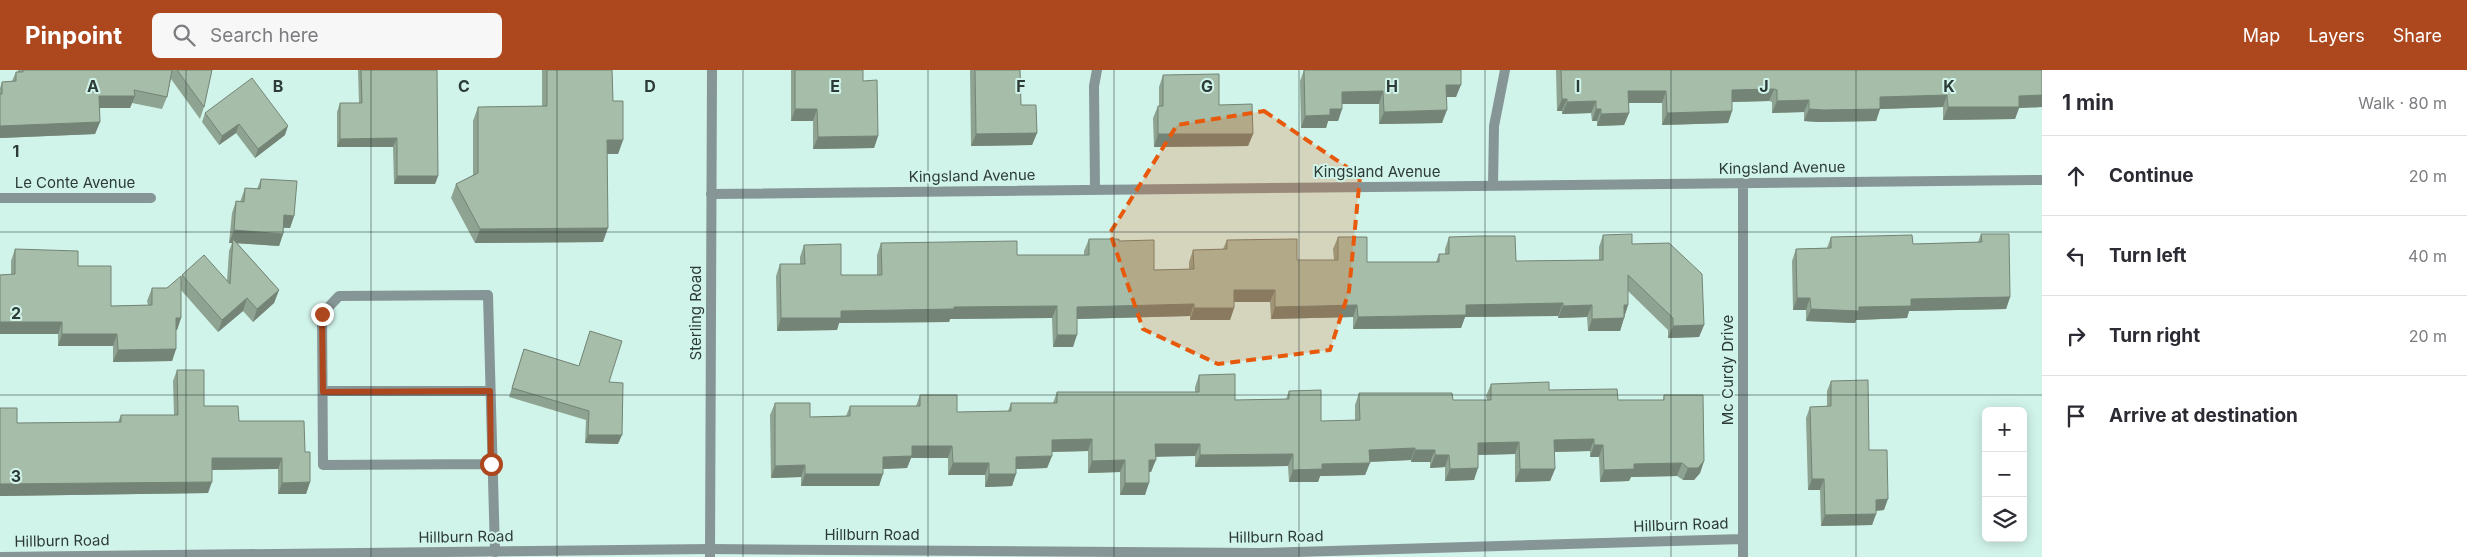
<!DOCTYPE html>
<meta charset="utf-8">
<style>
:root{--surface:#fff;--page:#f7f7f7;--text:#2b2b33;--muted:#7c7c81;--line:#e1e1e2;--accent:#ad471e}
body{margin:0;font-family:Inter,sans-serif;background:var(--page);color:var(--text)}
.controls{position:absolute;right:15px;bottom:15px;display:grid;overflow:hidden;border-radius:8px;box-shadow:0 2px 12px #0003}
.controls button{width:45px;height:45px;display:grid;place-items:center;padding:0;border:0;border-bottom:1px solid var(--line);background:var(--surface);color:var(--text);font:25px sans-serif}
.stop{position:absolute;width:15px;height:15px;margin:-11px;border:4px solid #ad471e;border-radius:50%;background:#fff}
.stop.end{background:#ad471e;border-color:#fff;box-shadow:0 1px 5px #0008}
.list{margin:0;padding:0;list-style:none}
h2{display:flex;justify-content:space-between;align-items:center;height:65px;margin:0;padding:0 20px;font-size:21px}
h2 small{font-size:16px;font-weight:400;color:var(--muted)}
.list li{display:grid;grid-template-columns:32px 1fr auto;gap:15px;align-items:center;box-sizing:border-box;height:80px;padding:0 20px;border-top:1px solid var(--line)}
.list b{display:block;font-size:19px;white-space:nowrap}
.list em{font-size:16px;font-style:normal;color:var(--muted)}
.icon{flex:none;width:28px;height:28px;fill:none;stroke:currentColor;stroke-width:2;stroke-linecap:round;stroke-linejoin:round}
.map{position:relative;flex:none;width:2042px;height:487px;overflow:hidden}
header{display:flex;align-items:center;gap:30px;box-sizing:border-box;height:70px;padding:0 25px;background:var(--accent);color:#fff}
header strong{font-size:24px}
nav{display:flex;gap:28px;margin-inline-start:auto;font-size:18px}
.search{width:350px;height:45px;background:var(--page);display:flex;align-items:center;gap:12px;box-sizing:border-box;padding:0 18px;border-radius:8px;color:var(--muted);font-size:19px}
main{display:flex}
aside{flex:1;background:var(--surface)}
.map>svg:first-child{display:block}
</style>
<header>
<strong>Pinpoint</strong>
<div class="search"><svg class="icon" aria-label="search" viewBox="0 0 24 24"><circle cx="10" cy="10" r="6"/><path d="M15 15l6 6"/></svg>Search here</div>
<nav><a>Map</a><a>Layers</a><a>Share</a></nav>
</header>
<main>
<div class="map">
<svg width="2042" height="487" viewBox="0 0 2042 487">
<rect width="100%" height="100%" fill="#d1f4ea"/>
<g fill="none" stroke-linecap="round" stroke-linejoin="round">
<!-- service -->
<path stroke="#869596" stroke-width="10" d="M323 321H490
M491 394 323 395 322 244 339 226 488 225 495 482"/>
<!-- minor -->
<path stroke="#869596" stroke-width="10" d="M1743 113V487
M1493 116 1494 56 1505 0
M1095 120 1094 16 1097 0
M711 124 2042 110
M0 128H151
M0 487 710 479 1261 483 1743 469"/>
<!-- tertiary -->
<path stroke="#869596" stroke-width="10" d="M710 487 712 0"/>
</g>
<!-- wall -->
<path fill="#8ea391" d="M18 0H212L204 37 200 49 171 9 167 27 162 39 132 33 130 38H99L100 52 95 64 0 68V18L2 12 12 11 16 2H18Z
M358 0H437L438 106 435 114H394L393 77H337V42L340 33H359Z
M542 0H612L613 31 623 70 618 84H607L603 172 475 173 451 128 456 114 473 105V51L478 37 542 36Z
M791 0H863V11L878 66 874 78 813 79V51H791Z
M970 0H1020L1021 35 1037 63 1032 75 971 76Z
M1304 0H1461L1456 27H1446L1442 53 1379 54V34H1342V39L1338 51H1328L1326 58H1301L1300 11Z
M1556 0H2042V37L2019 38 2015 49 1943 50V37L1880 39 1876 51 1819 52 1804 51V42L1772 43V32L1769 31 1732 32V41L1728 53 1662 55V33H1628L1629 43 1624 55 1597 56V51H1592L1591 43 1562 44V41H1557Z
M1163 5 1219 35 1253 64 1248 76 1154 77 1153 48 1158 36H1159V17Z
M205 43 285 65 255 88 236 63 219 75 202 52Z
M261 109 294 146 290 158H283V164L279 176 237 173 279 220 274 233 253 252 243 241 218 262 181 220V248L177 260H176V279L172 291 113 292V276H58V264H0V205L11 204V191L15 179 78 196 111 236 148 235 147 231 152 218H167L181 209 182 205 227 211 229 181 232 173H229L232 143 236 131 240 132 245 118 257 119Z
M1981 164 2010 227 2006 239 1909 241 1907 248 1856 250 1855 253 1806 251V240H1793L1792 191 1796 179 1827 178 1831 167 1913 174 1978 172Z
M1603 165 1632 174 1704 255 1699 267 1668 268V260L1628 221V235L1620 261H1588L1587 247 1558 248V246L1465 247 1461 258 1353 259V247L1271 249 1270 232H1234V238L1230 250H1190V246L1077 249 1073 277H1053L1052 248 950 249 949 252 839 253 837 260 777 261 776 206 780 194H800V187L804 175 841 205H877V185L881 173 1017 185H1084V181L1089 169 1119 171 1154 200 1189 199V192L1193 180 1223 179 1227 170 1297 190H1334L1333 179 1338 167 1367 192H1436L1439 184H1445V179L1449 167 1516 191 1599 190V177Z
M590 261 609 312 618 374 585 373 586 350 509 327 524 279 579 296Z
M177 300 204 336 305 382 310 412 306 424H278V399L212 400 208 423 0 426V338L17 353 118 352 121 345H174L173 311Z
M1199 305 1235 330 1286 329 1289 321 1321 351 1355 350V335L1359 323 1453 330H1487L1486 326 1491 314 1549 320 1618 330H1663L1664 325 1704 391 1700 403 1694 410H1683L1677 406 1631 407 1629 411 1600 412 1599 387H1590V381L1554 382 1555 399 1550 411 1515 412V384L1478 385 1474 410 1445 411V397L1430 398V392H1411V390L1370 392 1365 405 1320 406 1318 412H1289L1288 396 1195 397V386H1156L1151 402H1149L1145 425H1120V402L1088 403V381L1052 382V386L1047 398 1016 399 1012 416 985 417V405H948V388H911L907 398 883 399 879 416H801V407L771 408 770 345 775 333 810 347 846 346 850 336H916L920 325 957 342 1008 341 1011 333H1053L1057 322H1195V317Z
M1831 311 1869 380 1884 440 1876 441V444L1872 455 1821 456 1820 420H1808L1806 348 1810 337 1827 336V321Z"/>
<!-- shaded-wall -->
<path fill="#748476" d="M1446 15H1461L1456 27H1442Z
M1774 19 1769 31 1727 32 1732 20Z
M1383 21 1379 34H1338L1342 22Z
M1628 21H1666L1662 33H1624Z
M1947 25 1943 37 1880 39 1876 51 1819 52 1804 51 1809 39 1880 27Z
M2042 25V37L2019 38 2015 49 1943 50 1948 37 2019 26Z
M99 26H135L130 38H95Z
M1562 29H1567L1562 41H1557Z
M1809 30 1804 42 1772 43 1777 31Z
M1596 31 1591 43 1562 44 1567 32Z
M795 39H817L813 51H791Z
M1330 39H1342L1338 51H1328L1326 58H1301L1305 46Z
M1596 39H1601L1597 51H1592Z
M1447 40 1442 53 1379 54 1384 42Z
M1732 41 1728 53 1662 55 1667 43Z
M1629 43 1624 55 1597 56 1601 44Z
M100 52 95 64 0 68V56Z
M239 54 236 63 219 75 222 66Z
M288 56 285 65 255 88 258 79Z
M1037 63 1032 75 971 76 976 64Z
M1158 64H1253L1248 76 1154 77Z
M878 66 874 78 813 79 818 67Z
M397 68 393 77H337L340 69Z
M607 70H623L618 84H602Z
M397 106H438L435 114H394Z
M284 145 294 146 290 158 280 157Z
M608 158 603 172 475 173 480 159Z
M234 160 283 164 279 176 233 173V169L232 173H229Z
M279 220 274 233 253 252 257 239Z
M1234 220H1275L1270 232H1229Z
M2010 227 2006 239 1909 241 1907 248 1856 250 1855 253 1806 251 1811 239 1859 237 1911 229Z
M247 228 243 241 218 262 222 250Z
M1797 228H1810L1806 240H1793Z
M1563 233 1558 246 1465 247 1461 258 1353 259 1358 247 1466 235Z
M1194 234 1190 246 1073 249 1077 237Z
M1357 235 1353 247 1271 249 1275 237Z
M1592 235 1587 247 1558 248 1563 236Z
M1624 235H1628L1624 247Z
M1057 236 1052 248 950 249 949 252 839 253 837 260 777 261 781 248 841 241 954 237Z
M1194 238H1234L1230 250H1190Z
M176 248H181L177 260H172Z
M1624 248 1620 261H1588L1592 249Z
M0 252H62L58 264H0Z
M1704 255 1699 267 1668 268 1673 256Z
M62 264H117L113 276H58Z
M1057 265H1077L1073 277H1053Z
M176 279 172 291 113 292 118 280Z
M588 365H622L618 374 585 373Z
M1092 369 1088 381 1047 382 1052 370Z
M1594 369 1590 381 1550 382 1554 370Z
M1519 372 1515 384 1473 385 1478 373Z
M1155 374H1200L1195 386 1151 387Z
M1594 375H1603L1599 387H1590Z
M912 376H952L948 388H911L907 398 878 399 883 387Z
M1415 378 1411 390 1365 392 1369 380Z
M1415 380H1435L1430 392H1411Z
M1293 384 1288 396 1195 397 1200 385Z
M1435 385H1449L1445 397 1430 398Z
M1052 386 1047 398 1012 399 1016 387Z
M212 388H282L278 399 208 400Z
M1125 390 1120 402 1088 403 1092 391Z
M1149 390H1156L1151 402H1144Z
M1704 391 1700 403 1694 410H1683L1688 398Z
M953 393H989L985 405H948Z
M1370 393 1365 405 1320 406 1318 412H1289L1293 400 1322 394Z
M1682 393 1677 406 1631 407 1629 411 1600 412 1604 400 1634 394Z
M805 395 801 407 771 408 775 396Z
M1478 398 1474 410 1445 411 1450 399Z
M1520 399H1555L1550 411 1515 412Z
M805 404H883L879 416H801Z
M989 404H1016L1012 416 985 417Z
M1812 409H1824L1820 420H1808Z
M212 412 208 423 0 426V414Z
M310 412 306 424H278L282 413Z
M1125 413H1149L1145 425H1120Z
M1888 429 1884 440 1872 441 1876 430Z
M1876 444 1872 455 1821 456 1825 445Z"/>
<!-- building -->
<path fill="#a5bda9" stroke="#748476" d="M23 0H172L167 27 134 20 135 26H99L100 52 0 56V24H2V12L16 11V2H23Z
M177 0H212L204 37Z
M361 0H437L438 106H397V68L340 69V33H362Z
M547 0H612L613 31H623V70H607L608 158 480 159 456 114 478 103V37L547 36Z
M795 0H863V11L877 10 878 66 818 67 817 39H795Z
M975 0H1020L1021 35H1036L1037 63 976 64Z
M1304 0H1461V15H1446L1447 40 1384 42 1383 21 1342 22V39H1330V45L1305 46Z
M1561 0H2042V25L2019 26V37H1948L1947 25 1880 27V39L1824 40 1809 39V30L1777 31V20L1774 19 1732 20V41L1667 43 1666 21H1628L1629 43 1601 44V39H1596V31L1567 32V29H1562Z
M1219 4V35L1252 34 1253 64H1158V36H1163V5Z
M252 8 288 56 258 79 239 54 222 66 205 43Z
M261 109 297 111 294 146 284 145 283 164 234 160 236 131 244 132 245 118 260 119Z
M1632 164V174L1669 173 1702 204 1704 255 1673 256V248L1628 205V235H1624V248L1592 249V235L1563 236V233L1466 235V245L1358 247 1357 235 1275 237V220H1234V238H1194V234L1077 237V265H1057V236L954 237V239L841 241V248H781L780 194H805L804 175 841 174V205H882L881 173 1017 171V185H1089V169H1119V171L1154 170V200L1194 199 1193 180 1227 179V170L1297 169V190H1338V167H1367V192H1439V184H1449V167L1481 166H1515L1516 191 1603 190V165Z
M1981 164H2009L2010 227 1911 229V236L1859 237V241L1811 239 1810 228H1797L1796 179 1831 178V167L1912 165 1913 174 1982 172Z
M233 169 279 220 257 239 247 228 222 250 182 205 204 185 230 214Z
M15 179 78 181V196H111V236L152 235V218H167L181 206V248H176V279L118 280 117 264H62V252H0V205L15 204Z
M590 261 622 271 609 312 623 313 622 365H588L589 341 512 318 524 279 579 296Z
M177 300H204V336H238L239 351H304L305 382H310V412L282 413V388H212V412L0 414V338H17V353L121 352V345H178Z
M1235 304V330L1289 329V321L1321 320V351L1360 350 1359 323H1452L1453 330H1491V314L1549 312V320L1617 319 1618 330H1664V325H1703L1704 391 1698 398H1688L1682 393 1634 394V399L1604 400 1603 375H1594V369L1554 370 1555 399H1520L1519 372 1478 373V398L1450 399 1449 385H1435V380H1415V378L1369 380 1370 393 1322 394V399L1293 400V384L1200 385V374H1155L1156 390H1149V413H1125V390L1092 391V369L1052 370V386L1016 387V404H989V393H953L952 376H912V386L883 387V404H805V395L775 396V333H810V347L850 346V336H920V325H957V342L1011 341V333H1057V322H1199V305Z
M1868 310 1869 380H1887L1888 429 1876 430V444L1825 445 1824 409H1812L1810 337 1831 336V311Z"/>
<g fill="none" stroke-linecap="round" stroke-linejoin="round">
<!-- route -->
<path stroke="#ad471e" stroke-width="6" d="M322 244 323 322 490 321 491 394"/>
</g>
<!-- marked area -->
<path fill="#e8590c" fill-opacity="0.2" stroke="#e8590c" stroke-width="4" stroke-dasharray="10 6" stroke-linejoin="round" d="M1264 41 1360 106 1349 221 1330 280 1218 294 1143 259 1110 163 1177 55Z"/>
<!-- grid -->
<path fill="none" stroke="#2d3b37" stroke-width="1" stroke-opacity="0.55" d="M186 0V487M371 0V487M557 0V487M743 0V487M928 0V487M1114 0V487M1299 0V487M1485 0V487M1671 0V487M1856 0V487M0 162H2042M0 325H2042"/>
<g text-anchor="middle" stroke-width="4" stroke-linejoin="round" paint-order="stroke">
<!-- street labels -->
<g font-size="15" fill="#2d3b37" stroke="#d1f4ea">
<text transform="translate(1782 98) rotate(-1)" y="5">Kingsland Avenue</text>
<text x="1377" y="107">Kingsland Avenue</text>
<text transform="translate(972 106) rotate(-1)" y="5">Kingsland Avenue</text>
<text x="75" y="118">Le Conte Avenue</text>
<text transform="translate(696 243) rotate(-90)" y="5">Sterling Road</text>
<text transform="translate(1728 300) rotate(-90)" y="5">Mc Curdy Drive</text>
<text transform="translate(1681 455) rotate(-2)" y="5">Hillburn Road</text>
<text x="872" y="470">Hillburn Road</text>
<text transform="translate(466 467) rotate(-1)" y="5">Hillburn Road</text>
<text transform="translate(1276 467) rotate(-1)" y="5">Hillburn Road</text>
<text transform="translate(62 471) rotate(-1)" y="5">Hillburn Road</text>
</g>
</g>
<g font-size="16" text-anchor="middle" font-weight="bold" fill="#2d3b37" stroke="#d1f4ea" stroke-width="4" stroke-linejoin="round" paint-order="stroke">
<text x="93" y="22">A</text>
<text x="278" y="22">B</text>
<text x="464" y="22">C</text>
<text x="650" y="22">D</text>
<text x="835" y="22">E</text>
<text x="1021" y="22">F</text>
<text x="1207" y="22">G</text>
<text x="1392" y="22">H</text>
<text x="1578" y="22">I</text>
<text x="1764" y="22">J</text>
<text x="1949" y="22">K</text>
<text x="16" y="87">1</text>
<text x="16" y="249">2</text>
<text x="16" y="412">3</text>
</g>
</svg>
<div class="controls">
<button>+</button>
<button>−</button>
<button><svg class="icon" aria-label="layers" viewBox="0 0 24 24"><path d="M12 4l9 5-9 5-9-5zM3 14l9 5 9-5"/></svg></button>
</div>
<div class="stop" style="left:491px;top:394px"></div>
<div class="stop end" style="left:322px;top:244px"></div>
</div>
<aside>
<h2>1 min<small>Walk · 80 m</small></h2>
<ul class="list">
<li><svg class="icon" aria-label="ahead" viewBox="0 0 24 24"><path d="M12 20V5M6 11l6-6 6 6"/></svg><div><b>Continue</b></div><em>20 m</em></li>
<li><svg class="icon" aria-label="left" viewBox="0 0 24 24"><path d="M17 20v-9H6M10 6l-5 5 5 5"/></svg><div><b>Turn left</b></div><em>40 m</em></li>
<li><svg class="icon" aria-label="right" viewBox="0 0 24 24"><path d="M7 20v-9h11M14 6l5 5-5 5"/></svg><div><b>Turn right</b></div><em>20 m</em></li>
<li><svg class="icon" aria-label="arrive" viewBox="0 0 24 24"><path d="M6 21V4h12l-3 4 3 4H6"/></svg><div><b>Arrive at destination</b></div></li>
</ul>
</aside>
</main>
